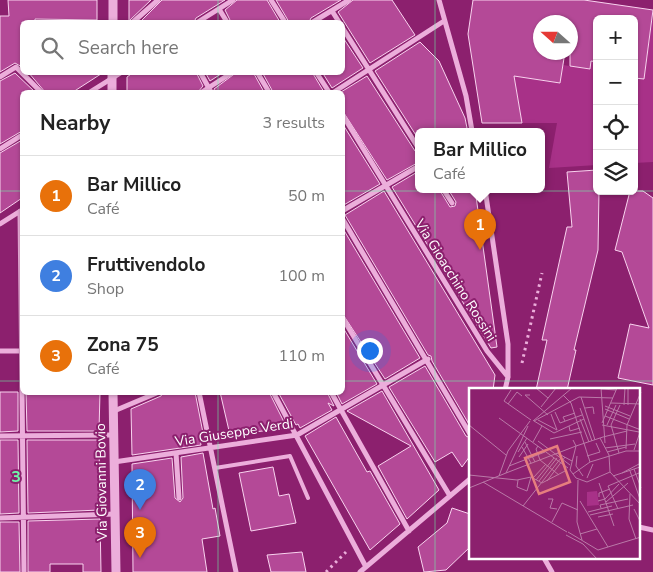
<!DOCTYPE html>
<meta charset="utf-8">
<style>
:root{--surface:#fff;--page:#f2f2f2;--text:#222;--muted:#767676;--line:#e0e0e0;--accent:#45835f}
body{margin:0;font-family:"Nunito Sans",sans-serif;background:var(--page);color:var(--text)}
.controls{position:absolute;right:15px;top:15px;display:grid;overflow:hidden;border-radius:8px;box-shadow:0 1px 4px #0004}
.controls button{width:45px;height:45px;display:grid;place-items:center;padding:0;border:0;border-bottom:1px solid var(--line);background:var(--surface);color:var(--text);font:25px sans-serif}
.compass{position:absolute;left:533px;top:15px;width:45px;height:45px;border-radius:50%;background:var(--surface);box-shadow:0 1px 4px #0004;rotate:291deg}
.you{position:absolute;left:369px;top:350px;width:18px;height:18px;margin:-12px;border:4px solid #fff;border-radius:50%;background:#1a73e8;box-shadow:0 0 0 8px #1a73e833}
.badge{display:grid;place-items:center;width:32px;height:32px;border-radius:50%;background:var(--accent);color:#fff;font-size:16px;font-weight:700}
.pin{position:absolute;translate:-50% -41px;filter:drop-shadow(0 1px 2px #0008)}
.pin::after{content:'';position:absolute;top:26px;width:18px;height:15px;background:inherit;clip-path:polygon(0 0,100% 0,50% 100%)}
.popup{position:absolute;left:415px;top:128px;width:130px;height:65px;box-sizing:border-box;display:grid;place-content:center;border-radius:8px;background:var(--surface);filter:drop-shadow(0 1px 4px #0005);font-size:16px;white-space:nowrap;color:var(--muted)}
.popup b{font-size:19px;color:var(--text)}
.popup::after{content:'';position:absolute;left:50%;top:100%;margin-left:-10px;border:10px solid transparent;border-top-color:var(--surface)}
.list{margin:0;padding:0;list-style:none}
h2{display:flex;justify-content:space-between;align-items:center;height:65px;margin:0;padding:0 20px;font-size:21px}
h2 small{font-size:16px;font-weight:400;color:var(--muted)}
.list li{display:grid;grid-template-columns:32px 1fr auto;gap:15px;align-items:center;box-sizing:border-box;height:80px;padding:0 20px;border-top:1px solid var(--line)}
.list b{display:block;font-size:19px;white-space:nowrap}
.list p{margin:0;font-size:16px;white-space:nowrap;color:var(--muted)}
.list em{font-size:16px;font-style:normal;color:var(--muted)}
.icon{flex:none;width:28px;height:28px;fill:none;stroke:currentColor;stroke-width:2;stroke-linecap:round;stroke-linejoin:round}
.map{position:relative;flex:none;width:653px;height:572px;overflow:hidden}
.search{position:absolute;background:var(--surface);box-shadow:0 1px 4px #0004;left:20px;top:20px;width:325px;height:55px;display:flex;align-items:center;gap:12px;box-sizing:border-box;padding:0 18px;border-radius:8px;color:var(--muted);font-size:19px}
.panel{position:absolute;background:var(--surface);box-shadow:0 1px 4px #0004;left:20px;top:90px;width:325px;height:305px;border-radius:8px}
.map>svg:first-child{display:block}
</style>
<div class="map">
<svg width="653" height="572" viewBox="0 0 653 572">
<rect width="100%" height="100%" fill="#8c206e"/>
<!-- green -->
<path fill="#a83188" d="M653 15V162L634 163V72L645 73Z
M591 61 597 62V165L549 168 557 123H522L514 76 560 83 563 65 589 69Z"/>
<!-- building -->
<path fill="#b44997" stroke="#f9d3ef" d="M8 0H97V20L35 19V22H22V67L15 63 0 72V16H9Z
M129 0H151L129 21Z
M162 0H225L196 18 194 22H142L144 21H141Z
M237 0H267L280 22H231L225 10Z
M276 0H341L311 18 309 22H289Z
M353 0H392L415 35 370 63 338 12Z
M473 0H584L653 10 644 79 634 78V19H597V62L591 61 590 69 570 66V22H540V52H565L560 83 514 76 522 123H482L468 34Z
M342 36 363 68 332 88 322 72H342Z
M420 42 439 61 465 118 467 128 462 131H419V140L375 71Z
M28 72H104L73 92H45Z
M134 72H196L203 86 198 92H127V77Z
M205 72H224L210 81Z
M237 72H253L264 92H215L214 89Z
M262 72H312L324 92H273Z
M15 73 35 92H22V131L0 144V81Z
M367 76 415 151 419 153V162L387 180 342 110 341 92Z
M342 123 380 184 342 206Z
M22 140V198L0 213V153Z
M597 170V191H599L598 250 574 350H576L567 390H536L547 340H542L567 227H572L567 172Z
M419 171V189H439L450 207 455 206 456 202 448 189H475L497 347 491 348 392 187Z
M384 191 495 375 493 390H470V426L432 361 431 356 428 355 345 215Z
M630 191H643L653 198V385L618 378 630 324 649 328 622 252 615 250Z
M342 227 420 358 385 379 342 313Z
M342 326 377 384 342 404 336 392H342Z
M425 366 466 436 470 438V456L462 467 452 452 435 462 389 387Z
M382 391 439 490 407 519 378 466 411 446 347 411Z
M0 392H18V431L0 432Z
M26 392H100L99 431H27Z
M163 392H195L204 438H200L201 445 132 455 131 409 161 396Z
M220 392H269L287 428 230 435Z
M278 392H327L334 406 328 403 332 410 300 428 298 424 296 425Z
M336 417 367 472 370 471 400 524 370 550 305 436Z
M0 440H18L19 513 0 514Z
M27 440H99L100 510 28 513Z
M203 453 213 509 215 508 220 536 202 539 207 572H133L132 464 172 458 175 498 180 502 183 498 181 457Z
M273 467 279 496 289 494 296 523 251 531 239 473Z
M452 508 470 514V547L446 570 424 572 418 547 447 523Z
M100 519 101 572H83V564H50V572H28V521Z
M0 522H19L20 572H0Z
M302 552 306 572H271L267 555Z"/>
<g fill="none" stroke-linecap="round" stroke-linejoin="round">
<!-- path -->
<path stroke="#ecaedb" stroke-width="3" stroke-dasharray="2.5 4" stroke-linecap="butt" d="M522 363 542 273
M326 572 346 552"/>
<!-- service -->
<path stroke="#ecaedb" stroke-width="4" d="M215 468 290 456 308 498"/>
<!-- minor -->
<path stroke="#ecaedb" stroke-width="5" d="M271 0 285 22
M439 0 466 96 472 131
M219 9 227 22
M332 11 339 22
M133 22 158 0
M198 22 233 0
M313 22 349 0
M342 27 419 149
M200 72 211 92
M257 72 269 92
M316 72 329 92
M0 77 16 67 41 92
M90 92 122 72
M202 92 233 72
M334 92 444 21
M342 114 487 351 508 377
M0 149 22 135
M443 189 452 203
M485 189 508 344V377L505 390
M20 211 24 572
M342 211 419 166
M342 218 470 434
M0 224 22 210
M342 317 450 496
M0 351H22
M199 392 236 572
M273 392 366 567
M331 392 409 531
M114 411 159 392
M0 436 114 435
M176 453 179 498
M114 462 297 435 428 359
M0 518 115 514
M639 527 653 530
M544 558 552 572
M360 572 470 479"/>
<!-- tertiary -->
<path stroke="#ecaedb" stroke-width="9" d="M113 22V0
M112 92V72
M113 392 116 572"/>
</g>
<!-- grid -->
<path fill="none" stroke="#6ff9aa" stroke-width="1" stroke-opacity="0.55" d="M218 0V22M435 0V572M218 72V92M0 191H22M342 191H597M634 191H653M0 381H22M342 381H653M218 392V572"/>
<g text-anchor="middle" stroke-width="4" stroke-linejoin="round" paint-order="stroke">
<!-- street labels -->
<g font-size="14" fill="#fff" stroke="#8c206e">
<text transform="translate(456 280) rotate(58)" y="5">Via Gioacchino Rossini</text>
<text transform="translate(234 432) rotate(-9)" y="5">Via Giuseppe Verdi</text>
<text transform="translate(101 482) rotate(-91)" y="5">Via Giovanni Bovio</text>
</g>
</g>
<!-- overview -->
<g transform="translate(469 388)">
<rect width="171" height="171" fill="#8c206e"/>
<path d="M128 103 130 117 118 118V104Z" fill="#a83188"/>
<path fill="none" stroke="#ba79a8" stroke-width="1" d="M67 0 79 10M132 0 136 55M132 1 147 2M42 2 35 13 62 32M61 7H56L79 27M94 7 102 15 121 74M112 9 126 52M142 15 172 16M39 16 48 4 53 8M155 17 156 0M159 17V0M136 18 161 28M72 19 87 0M111 20 123 53M116 20 124 19 125 26M136 21 160 31M86 24 91 35 113 27M82 26 88 42M136 28 172 42M30 30 99 80M111 31 120 54M69 32 88 42M64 33 103 0M65 33 110 9 144 10M65 33 85 45M96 33 94 29 106 25M133 35 148 0M0 37 37 67M133 37 170 44M138 37 147 17M100 38 101 43 111 40M85 45 115 31M134 49 107 58 101 82 107 90 118 94 141 84M134 49 158 43M131 50 140 67 141 84M81 51 113 44M69 53 101 77M56 54 66 74M64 54 73 38M69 58 67 61 71 72 90 87M53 59 62 75M136 60 166 56M157 61 158 37 172 4M165 62 171 44M49 64 58 50M138 64 157 59M88 65 103 73M150 65 142 37 151 17M108 68 107 78 114 88M118 68 131 64 127 55M50 69 59 56M121 74 157 63H172M40 78 76 64M165 81 172 100M161 83 171 111M141 84 172 117M37 85 107 58 104 52M153 85 170 76M104 86 121 74M0 87 48 92 62 89 73 95 96 83M30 88 39 63 61 33M144 88 171 79M64 90 77 76M118 90 124 76M49 92 48 99 58 103 62 89M67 92 85 70M109 92 108 134 113 152M70 93 88 70M78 93 96 69M14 94 98 144M130 95 145 138M0 100 37 85 59 38M161 106 160 131 167 151M130 109V105L141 101M79 111H84L81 120 88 121M111 113 139 159M129 113 136 111 150 96M137 114 159 95M54 118 92 70M132 120 131 117 159 111M149 121 139 98 170 85M165 121 172 135M119 124 143 118M121 127 164 117M129 129 144 126M83 134 93 115 109 122M99 144 129 162 172 149M111 146 128 141M97 147 114 156 128 171"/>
<path fill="#e67e7e" fill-opacity="0.15" stroke="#e67e7e" stroke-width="2.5" d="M88 58 101 94 70 106 56 70Z"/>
<rect width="171" height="171" fill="none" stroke="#fff" stroke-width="2.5"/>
</g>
<g font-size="16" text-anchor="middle" font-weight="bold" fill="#6ff9aa" stroke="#8c206e" stroke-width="4" stroke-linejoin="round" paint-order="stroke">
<text x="16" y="482">3</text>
</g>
</svg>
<div class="controls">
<button>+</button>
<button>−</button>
<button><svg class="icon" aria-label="locate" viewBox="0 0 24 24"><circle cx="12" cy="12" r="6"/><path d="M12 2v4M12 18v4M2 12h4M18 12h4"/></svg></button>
<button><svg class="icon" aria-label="layers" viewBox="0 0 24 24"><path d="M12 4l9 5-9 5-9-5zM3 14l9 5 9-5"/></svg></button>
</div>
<svg class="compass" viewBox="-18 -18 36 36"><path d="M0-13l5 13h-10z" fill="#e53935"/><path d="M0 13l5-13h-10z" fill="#767676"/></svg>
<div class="you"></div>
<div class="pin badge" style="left:480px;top:250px;background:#e8710a">1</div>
<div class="popup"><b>Bar Millico</b>Café</div>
<div class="pin badge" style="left:140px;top:510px;background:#3f7fe0">2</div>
<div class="pin badge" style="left:140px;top:558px;background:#e8710a">3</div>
<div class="search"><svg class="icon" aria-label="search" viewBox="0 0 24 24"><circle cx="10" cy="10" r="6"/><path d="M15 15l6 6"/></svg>Search here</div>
<section class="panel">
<h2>Nearby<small>3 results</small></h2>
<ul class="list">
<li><span class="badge" style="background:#e8710a">1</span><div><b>Bar Millico</b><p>Café</p></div><em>50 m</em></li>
<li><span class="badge" style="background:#3f7fe0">2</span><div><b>Fruttivendolo</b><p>Shop</p></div><em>100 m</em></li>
<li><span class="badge" style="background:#e8710a">3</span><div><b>Zona 75</b><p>Café</p></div><em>110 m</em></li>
</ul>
</section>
</div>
